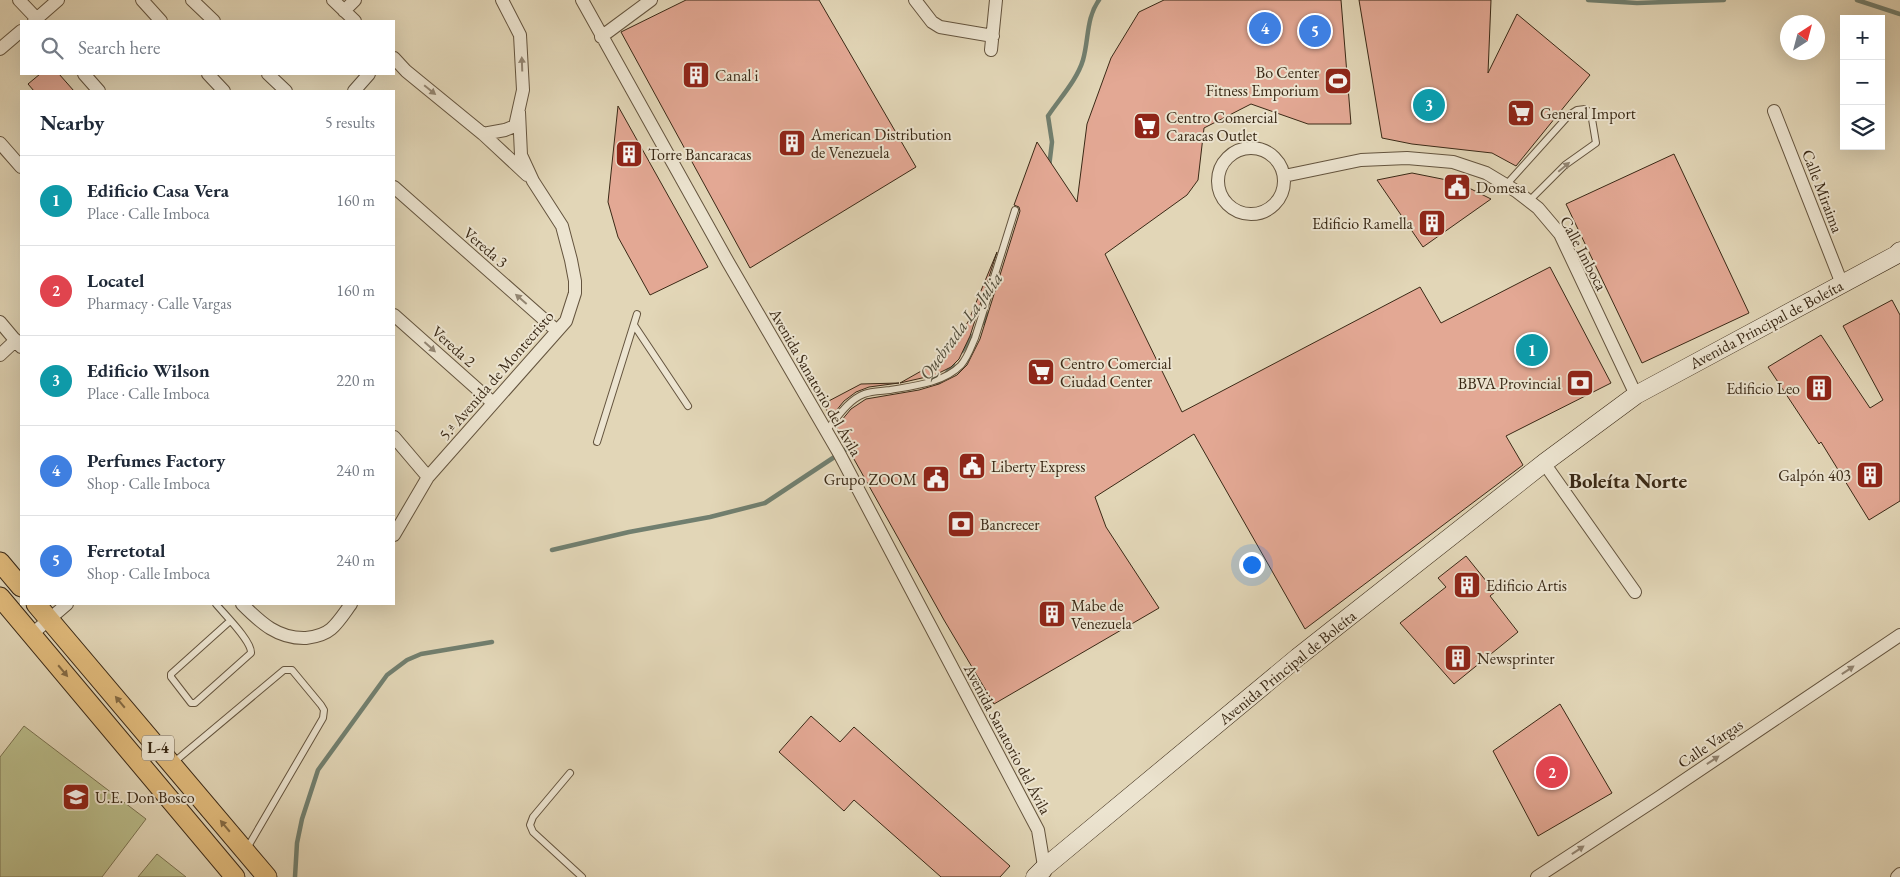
<!DOCTYPE html>
<meta charset="utf-8">
<style>
:root{--surface:#fff;--page:#f2f2f3;--text:#1f2937;--muted:#747a83;--line:#e0e1e3;--accent:#0b8043}
body{margin:0;font-family:"EB Garamond",serif;background:var(--page);color:var(--text)}
.controls{position:absolute;right:15px;top:15px;display:grid;overflow:hidden;border-radius:0px;box-shadow:0 5px 20px #0002}
.controls button{width:45px;height:45px;display:grid;place-items:center;padding:0;border:0;border-bottom:1px solid var(--line);background:var(--surface);color:var(--text);font:25px sans-serif}
.compass{position:absolute;left:1780px;top:15px;width:45px;height:45px;border-radius:50%;background:var(--surface);box-shadow:0 5px 20px #0002;rotate:36deg}
.you{position:absolute;left:1251px;top:564px;width:18px;height:18px;margin:-12px;border:4px solid #fff;border-radius:50%;background:#1a73e8;box-shadow:0 0 0 8px #1a73e833}
.badge{display:grid;place-items:center;width:32px;height:32px;border-radius:50%;background:var(--accent);color:#fff;font-size:16px;font-weight:700}
.pin{position:absolute;translate:-50% -50%;border:2px solid #fff;box-shadow:0 1px 5px #0006}
.list{margin:0;padding:0;list-style:none}
h2{display:flex;justify-content:space-between;align-items:center;height:65px;margin:0;padding:0 20px;font-size:21px}
h2 small{font-size:16px;font-weight:400;color:var(--muted)}
.list li{display:grid;grid-template-columns:32px 1fr auto;gap:15px;align-items:center;box-sizing:border-box;height:90px;padding:0 20px;border-top:1px solid var(--line)}
.list b{display:block;font-size:19px;white-space:nowrap}
.list p{margin:0;font-size:16px;white-space:nowrap;color:var(--muted)}
.list em{font-size:16px;font-style:normal;color:var(--muted)}
.icon{flex:none;width:28px;height:28px;fill:none;stroke:currentColor;stroke-width:2;stroke-linecap:round;stroke-linejoin:round}
.map{position:relative;flex:none;width:1900px;height:877px;overflow:hidden}
.search{position:absolute;background:var(--surface);box-shadow:0 5px 20px #0002;left:20px;top:20px;width:375px;height:55px;display:flex;align-items:center;gap:12px;box-sizing:border-box;padding:0 18px;border-radius:0px;color:var(--muted);font-size:19px}
.panel{position:absolute;background:var(--surface);box-shadow:0 5px 20px #0002;left:20px;top:90px;width:375px;height:515px;border-radius:0px}
.map>svg:first-child{display:block}
</style>
<div class="map">
<svg width="1900" height="877" viewBox="0 0 1900 877">
<rect width="100%" height="100%" fill="#e2d6b7"/>
<filter id="stains"><feTurbulence type="fractalNoise" baseFrequency=".004" numOctaves="4"/><feColorMatrix values="0 0 0 0 .2 0 0 0 0 .09 0 0 0 0 .02 0 0 0 .5 -.17"/></filter>
<radialGradient id="worn" r=".72"><stop offset=".6" stop-color="#630" stop-opacity="0"/><stop offset="1" stop-color="#630" stop-opacity=".3"/></radialGradient>
<!-- green -->
<path fill="#b9bc8a" stroke="#7a7250" d="M24 726 146 819 102 877H0V757Z
M157 854 186 877H138Z"/>
<g fill="none" stroke-linecap="round" stroke-linejoin="round">
<!-- stream -->
<path stroke="#717f6f" stroke-width="4.5" d="M1588 0 1637 3 1724 0
M1857 0 1900 14
M1049 167 1052 142 1048 116C1060 98 1077 80 1083 60 1089 39 1086 18 1099 0
M981 325 991 311
M962 351 975 333
M936 388 953 364
M552 550 629 532 710 517 765 503 851 446
M295 877 297 843 302 819 318 770 387 675 407 660 421 654 492 642"/>
</g>
<!-- building -->
<path fill="#e3a894" stroke="#3a2916" d="M686 0H819L916 167 750 268 621 32Z
M1164 0H1341L1351 124H1308L1251 104 1204 128 1198 180 1187 195 1105 254 1182 412 1420 287 1441 323 1550 267 1611 383 1506 436 1523 465 1305 629 1194 434 1095 497 1106 527 1159 608 994 704 944 620 836 427 851 409 866 399 919 390 939 384 957 375 967 365 980 339 1020 211 1019 207 1014 205 1037 142 1077 202 1087 124 1111 58 1139 12Z
M1359 0H1491L1488 73 1517 14 1590 75 1516 166 1492 153 1412 144 1382 138Z
M40 74H59L74 91H34L28 84Z
M618 106 708 267 650 295 618 237 608 202Z
M1674 154 1749 313 1642 363 1566 204Z
M1412 173 1457 182 1491 199 1423 247 1377 180Z
M997 252 970 336 959 359 951 367 935 375 900 383 939 361 968 322Z
M1892 300 1900 315V501L1869 520 1821 442 1819 444 1768 367 1821 335 1870 408 1883 400 1843 326Z
M899 383 869 387 856 392 844 401 831 417 823 404 861 384Z
M1466 556 1495 592 1490 596 1518 632 1454 684 1400 623 1446 587 1438 578Z
M1560 704 1612 793 1538 836 1493 751Z
M811 716 840 742 854 727 1010 866 1000 877H941L854 800 844 811 779 752Z"/>
<g fill="none" stroke-linecap="round" stroke-linejoin="round">
<!-- lane casing -->
<g stroke="#64543e" stroke-width="8">
<path id="lane" d="M1506 185 1569 115 1577 110 1585 109 1591 113 1596 143 1565 165 1529 201
M634 325 688 406
M826 431C837 418 848 400 864 394 871 391 882 391 890 390 913 386 944 383 961 365 968 357 971 347 975 338L1015 210
M597 442 637 314
M216 604C224 614 252 641 251 653L195 703H191L171 677V674L230 621
M173 763 284 670H292L321 705 324 710 323 718 246 850
M570 773 533 817 530 825 533 832 582 877"/>
</g>
<!-- street casing -->
<g stroke="#64543e" stroke-width="14">
<path id="street" d="M19 0 39 21
M142 0 161 21
M192 0 214 21
M333 0 355 21
M582 0 728 262 839 453 1038 830 1045 872
M915 0 932 22 940 27 993 36
M344 11 355 0
M34 21 58 0
M601 37 651 0
M0 49 21 31
M991 50 996 0
M394 58 406 71 483 134 527 175
M84 74 99 91
M208 74 224 91
M268 74 286 91
M354 91 369 74
M1774 111 1842 284
M483 134 505 130 515 126 523 90 520 35 502 0
M0 143 21 167
M1218 181a33 33 0 1 1 66 0a33 33 0 1 1-66 0Z
M1284 176 1361 160 1407 158 1453 162 1486 173 1516 191 1538 208 1560 234 1636 395
M394 187 557 331
M394 315 493 403
M0 322 21 347
M0 355 16 340
M394 437 428 477
M1544 463 1635 592
M394 535 428 477 566 321 575 293V281L571 260 562 226 533 181 521 155 519 112
M242 604C261 623 278 639 306 638 315 637 324 635 331 629 339 622 345 612 351 604
M32 634 67 604
M1537 877 1658 798 1900 635
M1897 877 1900 874"/>
</g>
<!-- secondary casing -->
<g stroke="#3a2916" stroke-width="19">
<path id="secondary" d="M1035 877 1045 867 1298 657 1544 463 1636 395 1896 255 1900 251"/>
</g>
<!-- primary casing -->
<g stroke="#3a2916" stroke-width="21">
<path id="primary" d="M0 562 21 587
M0 597 235 877
M36 604 267 877"/>
</g>
<!-- lane -->
<use href="#lane" stroke="#ece4d0" stroke-width="6"/>
<!-- street -->
<use href="#street" stroke="#ece4d0" stroke-width="12"/>
<!-- secondary -->
<use href="#secondary" stroke="#ece4d0" stroke-width="18"/>
<!-- primary -->
<use href="#primary" stroke="#e1bb7c" stroke-width="19"/>
</g>
<!-- one-way arrows -->
<defs><path id="oneway-solid" d="M-6-.8H1V-3.2L6.5 0L1 3.2V.8H-6Z" transform="scale(1.25)"/></defs>
<g fill="#938673">
<use href="#oneway-solid" transform="translate(522 64) rotate(-92)"/>
<use href="#oneway-solid" transform="translate(430 90) rotate(39)"/>
<use href="#oneway-solid" transform="translate(1564 167) rotate(-40)"/>
<use href="#oneway-solid" transform="translate(521 299) rotate(-139)"/>
<use href="#oneway-solid" transform="translate(430 347) rotate(42)"/>
<use href="#oneway-solid" transform="translate(1848 670) rotate(-34)"/>
<use href="#oneway-solid" transform="translate(1713 760) rotate(-34)"/>
<use href="#oneway-solid" transform="translate(1578 850) rotate(-34)"/>
</g>
<g fill="#856b44">
<use href="#oneway-solid" transform="translate(63 671) rotate(50)"/>
<use href="#oneway-solid" transform="translate(120 702) rotate(-130)"/>
<use href="#oneway-solid" transform="translate(225 826) rotate(-130)"/>
</g>
<!-- icons -->
<defs>
<g id="building-square" transform="scale(1.4375)"><rect x="-9" y="-9" width="18" height="18" rx="4" fill="#8f2418" stroke="#ece4d0"/><path d="M-4-6H4V6H1V3H-1V6H-4ZM-2.5-4.3h1.7v1.8h-1.7ZM.8-4.3h1.7v1.8H.8ZM-2.5-1h1.7V.8h-1.7ZM.8-1h1.7V.8H.8Z" fill="#fff"/></g>
<g id="stadium-square" transform="scale(1.4375)"><rect x="-9" y="-9" width="18" height="18" rx="4" fill="#8f2418" stroke="#ece4d0"/><path d="M0-5a6.5 5 0 1 0 0 10a6.5 5 0 1 0 0-10ZM-3.5-1.8h7v3.6h-7Z" fill="#fff"/></g>
<g id="supermarket-square" transform="scale(1.4375)"><rect x="-9" y="-9" width="18" height="18" rx="4" fill="#8f2418" stroke="#ece4d0"/><path d="M-6-5.5h2.5l.6 2H6L4.5 2H-2.5L-4.4-4H-6ZM-1.5 3.2a1.3 1.3 0 1 0 .1 0ZM3 3.2a1.3 1.3 0 1 0 .1 0Z" fill="#fff"/></g>
<g id="civic-square" transform="scale(1.4375)"><rect x="-9" y="-9" width="18" height="18" rx="4" fill="#8f2418" stroke="#ece4d0"/><path d="M-.6-6.5H3V-4.5H.6V-3L4-1V1h2V6H-6V1h2V-1L-.6-3ZM-1.2 2.5V6h2.4V2.5Z" fill="#fff"/></g>
<g id="bank-square" transform="scale(1.4375)"><rect x="-9" y="-9" width="18" height="18" rx="4" fill="#8f2418" stroke="#ece4d0"/><path d="M-6-4H6V4H-6ZM0-2.3a2.3 2.3 0 1 0 0 4.6a2.3 2.3 0 1 0 0-4.6Z" fill="#fff"/></g>
<g id="school-square" transform="scale(1.4375)"><rect x="-9" y="-9" width="18" height="18" rx="4" fill="#8f2418" stroke="#ece4d0"/><path d="M0-5L7-2L0 1L-7-2ZM-4 1L0 2.5L4 1V4Q0 6-4 4Z" fill="#fff"/></g>
</defs>
<g fill-rule="evenodd">
<use href="#building-square" x="696" y="75"/>
<use href="#stadium-square" x="1338" y="81"/>
<use href="#supermarket-square" x="1521" y="113"/>
<use href="#supermarket-square" x="1147" y="126"/>
<use href="#building-square" x="792" y="143"/>
<use href="#building-square" x="629" y="154"/>
<use href="#civic-square" x="1457" y="187"/>
<use href="#building-square" x="1432" y="223"/>
<use href="#supermarket-square" x="1041" y="372"/>
<use href="#bank-square" x="1580" y="383"/>
<use href="#building-square" x="1819" y="388"/>
<use href="#civic-square" x="972" y="466"/>
<use href="#building-square" x="1870" y="475"/>
<use href="#civic-square" x="936" y="479"/>
<use href="#bank-square" x="961" y="524"/>
<use href="#building-square" x="1467" y="585"/>
<use href="#building-square" x="1052" y="614"/>
<use href="#building-square" x="1458" y="658"/>
<use href="#school-square" x="76" y="797"/>
</g>
<g text-anchor="middle" stroke-width="4" stroke-linejoin="round" paint-order="stroke">
<!-- shield labels -->
<rect fill="#ece4d0" stroke="#6f614e" stroke-width="1" x="142" y="735.5" width="32" height="25" rx="4"/>
<g font-size="15" font-weight="bold" fill="#3a2916">
<text x="158" y="753">L-4</text>
</g>
<!-- poi labels -->
<g font-size="16" fill="#3a2916" stroke="#ece4d0" text-anchor="start">
<text x="1319" y="78" text-anchor="end">Bo Center<tspan x="1319" dy="18">Fitness Emporium</tspan></text>
<text x="715" y="81">Canal i</text>
<text x="1540" y="119">General Import</text>
<text x="1166" y="123">Centro Comercial<tspan x="1166" dy="18">Caracas Outlet</tspan></text>
<text x="811" y="140">American Distribution<tspan x="811" dy="18">de Venezuela</tspan></text>
<text x="648" y="160">Torre Bancaracas</text>
<text x="1476" y="193">Domesa</text>
<text x="1413" y="229" text-anchor="end">Edificio Ramella</text>
<text x="1060" y="369">Centro Comercial<tspan x="1060" dy="18">Ciudad Center</tspan></text>
<text x="1561" y="389" text-anchor="end">BBVA Provincial</text>
<text x="1800" y="394" text-anchor="end">Edificio Leo</text>
<text x="991" y="472">Liberty Express</text>
<text x="1851" y="481" text-anchor="end">Galpón 403</text>
<text x="917" y="485" text-anchor="end">Grupo ZOOM</text>
<text x="980" y="530">Bancrecer</text>
<text x="1486" y="591">Edificio Artis</text>
<text x="1071" y="611">Mabe de<tspan x="1071" dy="18">Venezuela</tspan></text>
<text x="1477" y="664">Newsprinter</text>
<text x="95" y="803">U.E. Don Bosco</text>
</g>
<!-- street labels -->
<g font-size="16" fill="#3a2916" stroke="#ece4d0">
<text transform="translate(1823 191) rotate(69)" y="6">Calle Miraima</text>
<text transform="translate(486 247) rotate(41)" y="6">Vereda 3</text>
<text transform="translate(1584 253) rotate(62)" y="6">Calle Imboca</text>
<text transform="translate(1766 324) rotate(-28)" y="6">Avenida Principal de Boleíta</text>
<text transform="translate(454 346) rotate(42)" y="6">Vereda 2</text>
<text transform="translate(496 375) rotate(-49)" y="6">5.ª Avenida de Montecristo</text>
<text transform="translate(816 382) rotate(60)" y="6">Avenida Sanatorio del Ávila</text>
<text transform="translate(1287 667) rotate(-39)" y="6">Avenida Principal de Boleíta</text>
<text transform="translate(1008 739) rotate(62)" y="6">Avenida Sanatorio del Ávila</text>
<text transform="translate(1710 743) rotate(-34)" y="6">Calle Vargas</text>
</g>
<!-- water labels -->
<g font-size="18" font-style="italic" fill="#514d3b" stroke="#ece4d0">
<text transform="translate(961 326) rotate(-54)" y="6">Quebrada La Julia</text>
</g>
<!-- district labels -->
<g font-size="21" font-weight="bold" fill="#3a2916" stroke="#ece4d0">
<text x="1628" y="488">Boleíta Norte</text>
</g>
</g>
<rect width="100%" height="100%" filter="url(#stains)"/>
<rect width="100%" height="100%" fill="url(#worn)"/>
</svg>
<div class="controls">
<button>+</button>
<button>−</button>
<button><svg class="icon" aria-label="layers" viewBox="0 0 24 24"><path d="M12 4l9 5-9 5-9-5zM3 14l9 5 9-5"/></svg></button>
</div>
<svg class="compass" viewBox="-18 -18 36 36"><path d="M0-13l5 13h-10z" fill="#e53935"/><path d="M0 13l5-13h-10z" fill="#747a83"/></svg>
<div class="you"></div>
<div class="pin badge" style="left:1532px;top:350px;background:#0f9aa8">1</div>
<div class="pin badge" style="left:1552px;top:772px;background:#e0444e">2</div>
<div class="pin badge" style="left:1429px;top:105px;background:#0f9aa8">3</div>
<div class="pin badge" style="left:1265px;top:28px;background:#3f7fe0">4</div>
<div class="pin badge" style="left:1315px;top:31px;background:#3f7fe0">5</div>
<div class="search"><svg class="icon" aria-label="search" viewBox="0 0 24 24"><circle cx="10" cy="10" r="6"/><path d="M15 15l6 6"/></svg>Search here</div>
<section class="panel">
<h2>Nearby<small>5 results</small></h2>
<ul class="list">
<li><span class="badge" style="background:#0f9aa8">1</span><div><b>Edificio Casa Vera</b><p>Place · Calle Imboca</p></div><em>160 m</em></li>
<li><span class="badge" style="background:#e0444e">2</span><div><b>Locatel</b><p>Pharmacy · Calle Vargas</p></div><em>160 m</em></li>
<li><span class="badge" style="background:#0f9aa8">3</span><div><b>Edificio Wilson</b><p>Place · Calle Imboca</p></div><em>220 m</em></li>
<li><span class="badge" style="background:#3f7fe0">4</span><div><b>Perfumes Factory</b><p>Shop · Calle Imboca</p></div><em>240 m</em></li>
<li><span class="badge" style="background:#3f7fe0">5</span><div><b>Ferretotal</b><p>Shop · Calle Imboca</p></div><em>240 m</em></li>
</ul>
</section>
</div>
